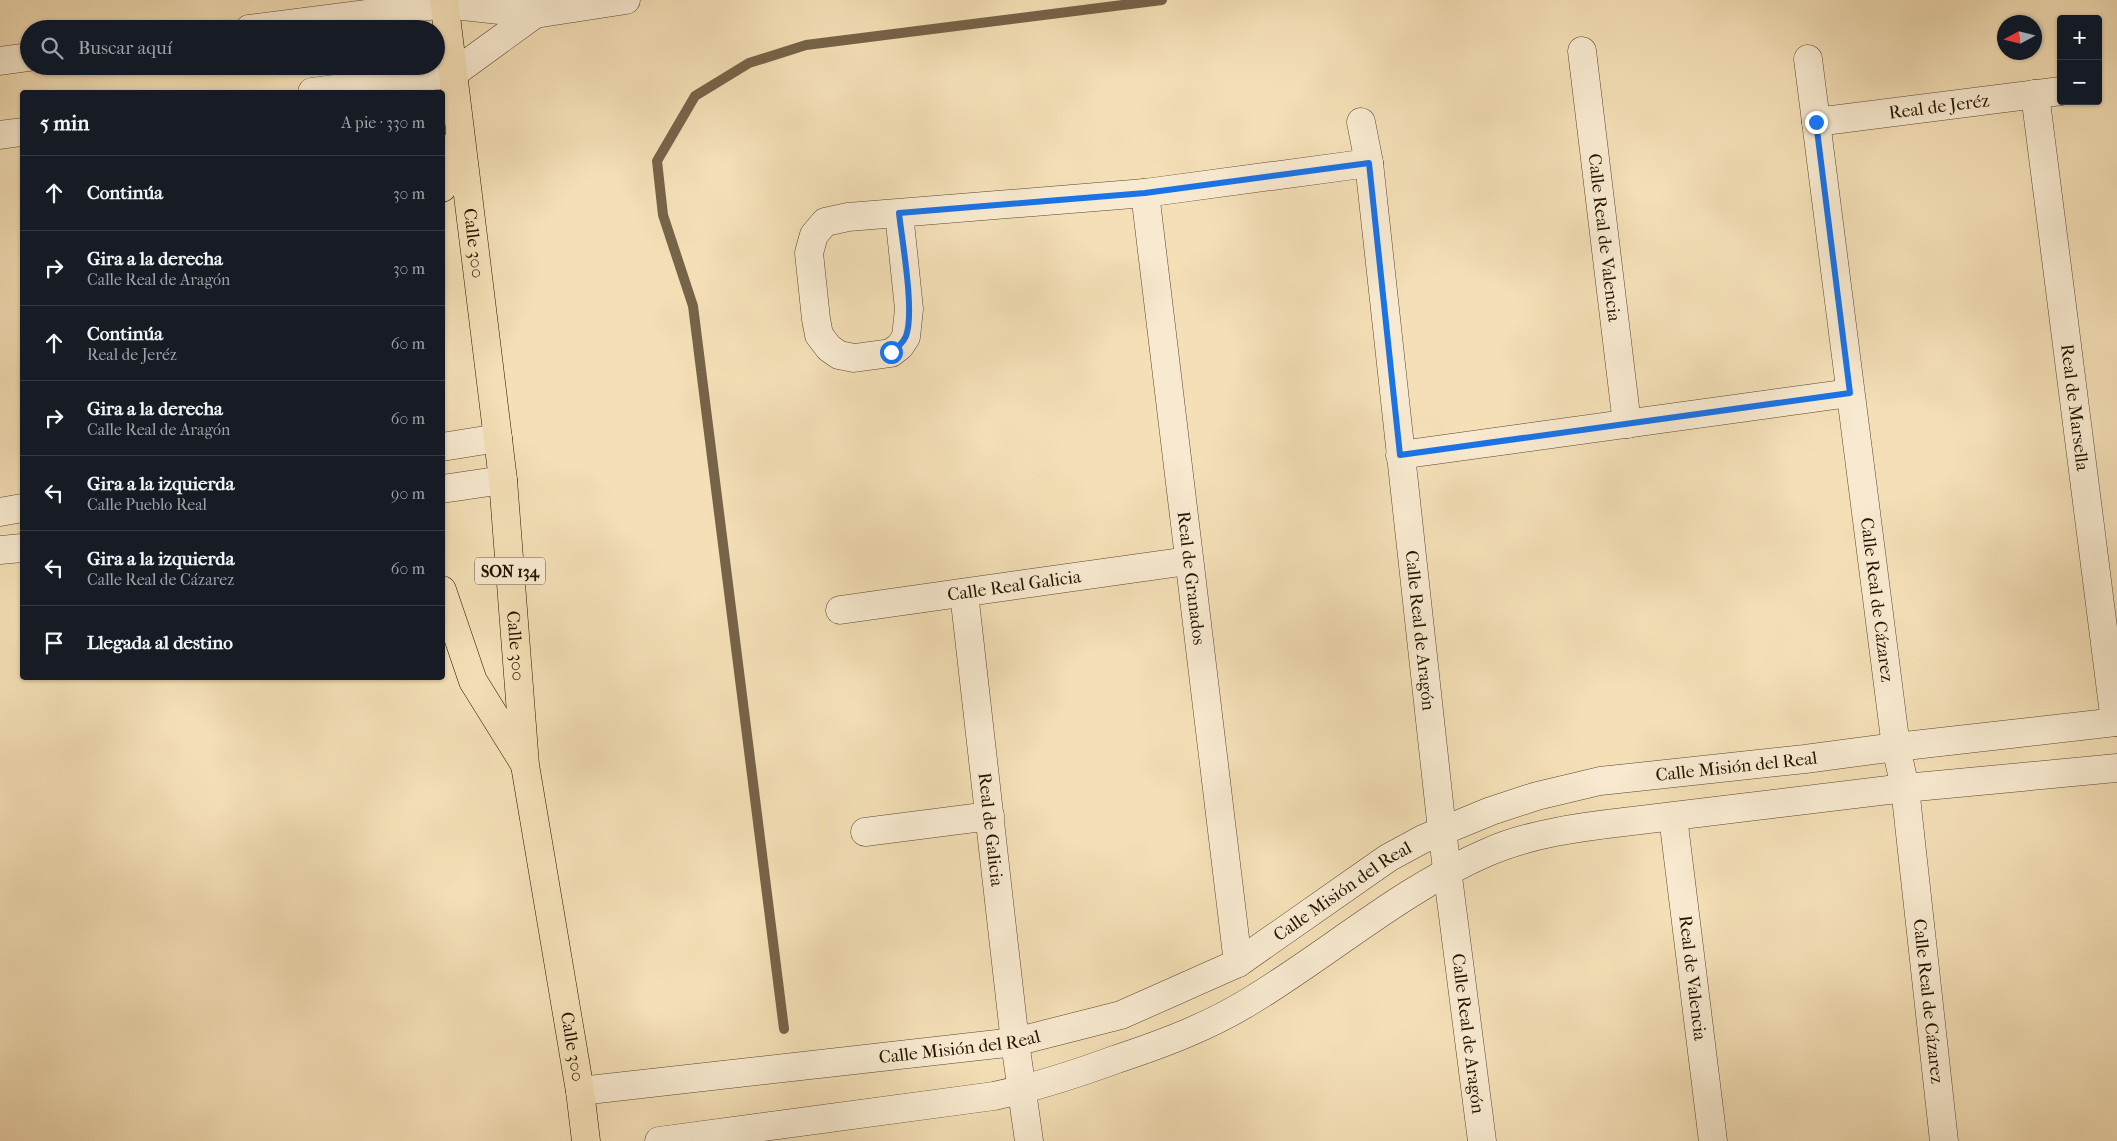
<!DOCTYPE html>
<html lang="es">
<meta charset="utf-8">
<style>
:root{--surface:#171b24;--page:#242831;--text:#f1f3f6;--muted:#9ea1a6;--line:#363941}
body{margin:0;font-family:"IM FELL French Canon",serif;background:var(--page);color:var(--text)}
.controls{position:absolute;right:15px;top:15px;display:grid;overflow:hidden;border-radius:5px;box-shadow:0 1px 4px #0004}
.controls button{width:45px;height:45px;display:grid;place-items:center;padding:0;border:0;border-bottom:1px solid var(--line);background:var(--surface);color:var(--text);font:25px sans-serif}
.compass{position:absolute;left:1997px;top:15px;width:45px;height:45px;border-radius:50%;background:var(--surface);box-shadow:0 1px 4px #0004;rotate:263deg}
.stop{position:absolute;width:15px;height:15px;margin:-11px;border:4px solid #1a73e8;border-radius:50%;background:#fff}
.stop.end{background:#1a73e8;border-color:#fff;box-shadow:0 1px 5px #0008}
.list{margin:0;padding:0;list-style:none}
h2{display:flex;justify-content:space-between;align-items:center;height:65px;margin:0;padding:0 20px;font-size:21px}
h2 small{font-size:16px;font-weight:400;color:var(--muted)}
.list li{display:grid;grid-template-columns:32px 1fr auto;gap:15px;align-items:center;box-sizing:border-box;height:75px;padding:0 20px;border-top:1px solid var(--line)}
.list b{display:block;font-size:19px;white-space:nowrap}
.list p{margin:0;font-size:16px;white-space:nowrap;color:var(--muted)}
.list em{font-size:16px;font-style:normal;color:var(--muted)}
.icon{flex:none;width:28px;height:28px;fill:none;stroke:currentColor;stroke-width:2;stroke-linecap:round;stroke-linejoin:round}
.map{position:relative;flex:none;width:2117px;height:1141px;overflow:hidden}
.search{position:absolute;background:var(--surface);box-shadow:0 1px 4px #0004;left:20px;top:20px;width:425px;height:55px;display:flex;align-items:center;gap:12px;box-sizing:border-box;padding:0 18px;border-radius:28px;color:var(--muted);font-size:19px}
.panel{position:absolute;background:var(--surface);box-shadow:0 1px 4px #0004;left:20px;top:90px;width:425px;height:590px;border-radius:5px}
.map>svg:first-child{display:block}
</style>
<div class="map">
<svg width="2117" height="1141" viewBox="0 0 2117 1141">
<rect width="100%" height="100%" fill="#f4dfb6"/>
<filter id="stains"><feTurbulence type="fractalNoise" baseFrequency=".004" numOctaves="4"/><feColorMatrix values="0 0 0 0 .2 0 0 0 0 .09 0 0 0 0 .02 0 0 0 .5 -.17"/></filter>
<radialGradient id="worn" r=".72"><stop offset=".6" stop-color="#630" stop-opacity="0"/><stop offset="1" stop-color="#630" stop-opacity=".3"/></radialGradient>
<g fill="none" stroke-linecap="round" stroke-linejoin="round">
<!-- stream -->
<path stroke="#776348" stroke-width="10" d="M784 1029 693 306 663 215 657 161 695 96 749 63 806 45 1162 0"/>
<!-- minor casing -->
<g stroke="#59452e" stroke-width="29">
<g id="minor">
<path d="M249 29 444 4 535 14 626 0"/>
<path id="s1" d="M1582 51 1627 424"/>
<path id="s2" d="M1808 59 1896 747 1905 788 1944 1141"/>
<path d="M0 61 29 57"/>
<path d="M312 92 454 73 535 14"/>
<path id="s3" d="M2035 94 2115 722"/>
<path id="s4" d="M1361 122 1369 163 1442 830 1482 1141"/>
<path id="s5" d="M1816 122 2061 91"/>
<path d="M0 135 22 132"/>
<path id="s6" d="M1145 193 1238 963"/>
<path d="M899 213 909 309 906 337 900 346 891 353 854 358 839 355 829 348 819 335 816 319 809 253 814 235 825 222 848 217 1145 193 1369 163"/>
<path d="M442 447 498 438"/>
<path d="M1400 455 1850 393"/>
<path d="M442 489 503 480"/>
<path d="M0 512 22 508"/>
<path d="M0 550 22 548"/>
<path id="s7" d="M964 593 1015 1042 1029 1141"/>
<path id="s8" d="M840 610 1188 561"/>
<path id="s9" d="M1673 817 1713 1141"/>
<path d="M865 832 990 816"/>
<path id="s10" d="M580 1091 1015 1042 1121 1015 1238 963 1388 858 1423 839 1491 811 1537 796 1600 781 1805 759 1896 747 2117 722"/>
<path d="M659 1141 994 1096C1036 1087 1076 1074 1117 1059 1165 1043 1208 1027 1252 1000 1331 952 1402 889 1488 852 1529 834 1580 827 1624 822L1905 788 2117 768"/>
</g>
</g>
<!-- major casing -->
<g stroke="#251201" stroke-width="29">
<g id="major">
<path id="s11" d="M444 0 503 480 525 765 580 1091 586 1141"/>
<path d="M442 188 459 138"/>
<path d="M442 590 473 681 524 763"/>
</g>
</g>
<!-- minor -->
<use href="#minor" stroke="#f8ead0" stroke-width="28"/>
<!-- major -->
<use href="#major" stroke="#f4dfb6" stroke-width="28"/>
</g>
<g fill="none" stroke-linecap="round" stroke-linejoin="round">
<!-- route -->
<path stroke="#1a73e8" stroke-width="6" d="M891 352C897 348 903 343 906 336 915 312 902 241 899 213L1145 193 1369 163 1400 455 1850 393 1816 122"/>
</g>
<g text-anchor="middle" stroke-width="4.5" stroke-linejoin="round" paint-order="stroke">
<!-- shield labels -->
<rect fill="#f8ead0" stroke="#64533f" stroke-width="1" x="475" y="557.5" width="70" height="27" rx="4"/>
<g font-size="16" font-weight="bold" fill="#251201">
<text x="510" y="577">SON 134</text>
</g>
<!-- street labels -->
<g font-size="18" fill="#251201" stroke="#f8ead0">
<text dy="6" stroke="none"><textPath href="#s5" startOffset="124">Real de Jeréz</textPath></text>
<text dy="6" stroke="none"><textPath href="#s1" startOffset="188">Calle Real de Valencia</textPath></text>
<text dy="6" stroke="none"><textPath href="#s11" startOffset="245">Calle 300</textPath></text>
<text dy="6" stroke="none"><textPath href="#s3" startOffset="316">Real de Marsella</textPath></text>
<text dy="6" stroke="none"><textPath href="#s6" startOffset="388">Real de Granados</textPath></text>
<text dy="6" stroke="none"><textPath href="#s8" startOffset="176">Calle Real Galicia</textPath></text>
<text dy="6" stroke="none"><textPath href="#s2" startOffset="545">Calle Real de Cázarez</textPath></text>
<text dy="6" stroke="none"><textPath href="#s4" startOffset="512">Calle Real de Aragón</textPath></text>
<text dy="6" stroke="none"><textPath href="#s11" startOffset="650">Calle 300</textPath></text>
<text dy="6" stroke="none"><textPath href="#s10" startOffset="1222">Calle Misión del Real</textPath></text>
<text dy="6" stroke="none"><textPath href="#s7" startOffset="238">Real de Galicia</textPath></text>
<text dy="6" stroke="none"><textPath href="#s10" startOffset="802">Calle Misión del Real</textPath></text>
<text dy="6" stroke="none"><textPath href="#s9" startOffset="162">Real de Valencia</textPath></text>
<text dy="6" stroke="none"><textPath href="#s2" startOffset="950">Calle Real de Cázarez</textPath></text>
<text dy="6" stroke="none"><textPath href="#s4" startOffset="918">Calle Real de Aragón</textPath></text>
<text dy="6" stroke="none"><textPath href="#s10" startOffset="382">Calle Misión del Real</textPath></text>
<text dy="6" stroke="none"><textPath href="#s11" startOffset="1055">Calle 300</textPath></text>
</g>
</g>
<rect width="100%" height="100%" filter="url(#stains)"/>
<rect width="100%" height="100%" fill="url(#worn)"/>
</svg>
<div class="controls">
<button>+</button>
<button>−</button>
</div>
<svg class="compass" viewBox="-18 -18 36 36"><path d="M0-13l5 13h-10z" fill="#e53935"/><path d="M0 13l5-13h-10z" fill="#9ea1a6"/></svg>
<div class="stop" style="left:891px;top:352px"></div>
<div class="stop end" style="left:1816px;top:122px"></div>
<div class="search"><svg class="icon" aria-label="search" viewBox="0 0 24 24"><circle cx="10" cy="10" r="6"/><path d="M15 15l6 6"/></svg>Buscar aquí</div>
<section class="panel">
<h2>5 min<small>A pie · 330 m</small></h2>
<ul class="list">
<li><svg class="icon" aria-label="ahead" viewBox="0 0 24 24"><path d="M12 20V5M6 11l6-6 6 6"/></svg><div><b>Continúa</b></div><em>30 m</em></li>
<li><svg class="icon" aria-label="right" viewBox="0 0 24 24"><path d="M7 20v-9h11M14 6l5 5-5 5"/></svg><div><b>Gira a la derecha</b><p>Calle Real de Aragón</p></div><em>30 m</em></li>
<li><svg class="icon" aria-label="ahead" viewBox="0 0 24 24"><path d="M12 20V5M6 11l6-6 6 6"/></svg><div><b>Continúa</b><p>Real de Jeréz</p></div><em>60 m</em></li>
<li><svg class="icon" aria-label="right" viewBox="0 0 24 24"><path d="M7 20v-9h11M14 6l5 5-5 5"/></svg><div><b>Gira a la derecha</b><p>Calle Real de Aragón</p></div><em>60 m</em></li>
<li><svg class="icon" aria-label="left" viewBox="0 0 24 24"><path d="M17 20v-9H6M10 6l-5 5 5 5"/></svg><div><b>Gira a la izquierda</b><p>Calle Pueblo Real</p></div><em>90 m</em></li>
<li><svg class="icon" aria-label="left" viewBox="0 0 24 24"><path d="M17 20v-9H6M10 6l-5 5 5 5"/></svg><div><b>Gira a la izquierda</b><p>Calle Real de Cázarez</p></div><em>60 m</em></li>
<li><svg class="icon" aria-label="arrive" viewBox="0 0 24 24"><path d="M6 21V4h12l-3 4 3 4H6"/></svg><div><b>Llegada al destino</b></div></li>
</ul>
</section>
</div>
